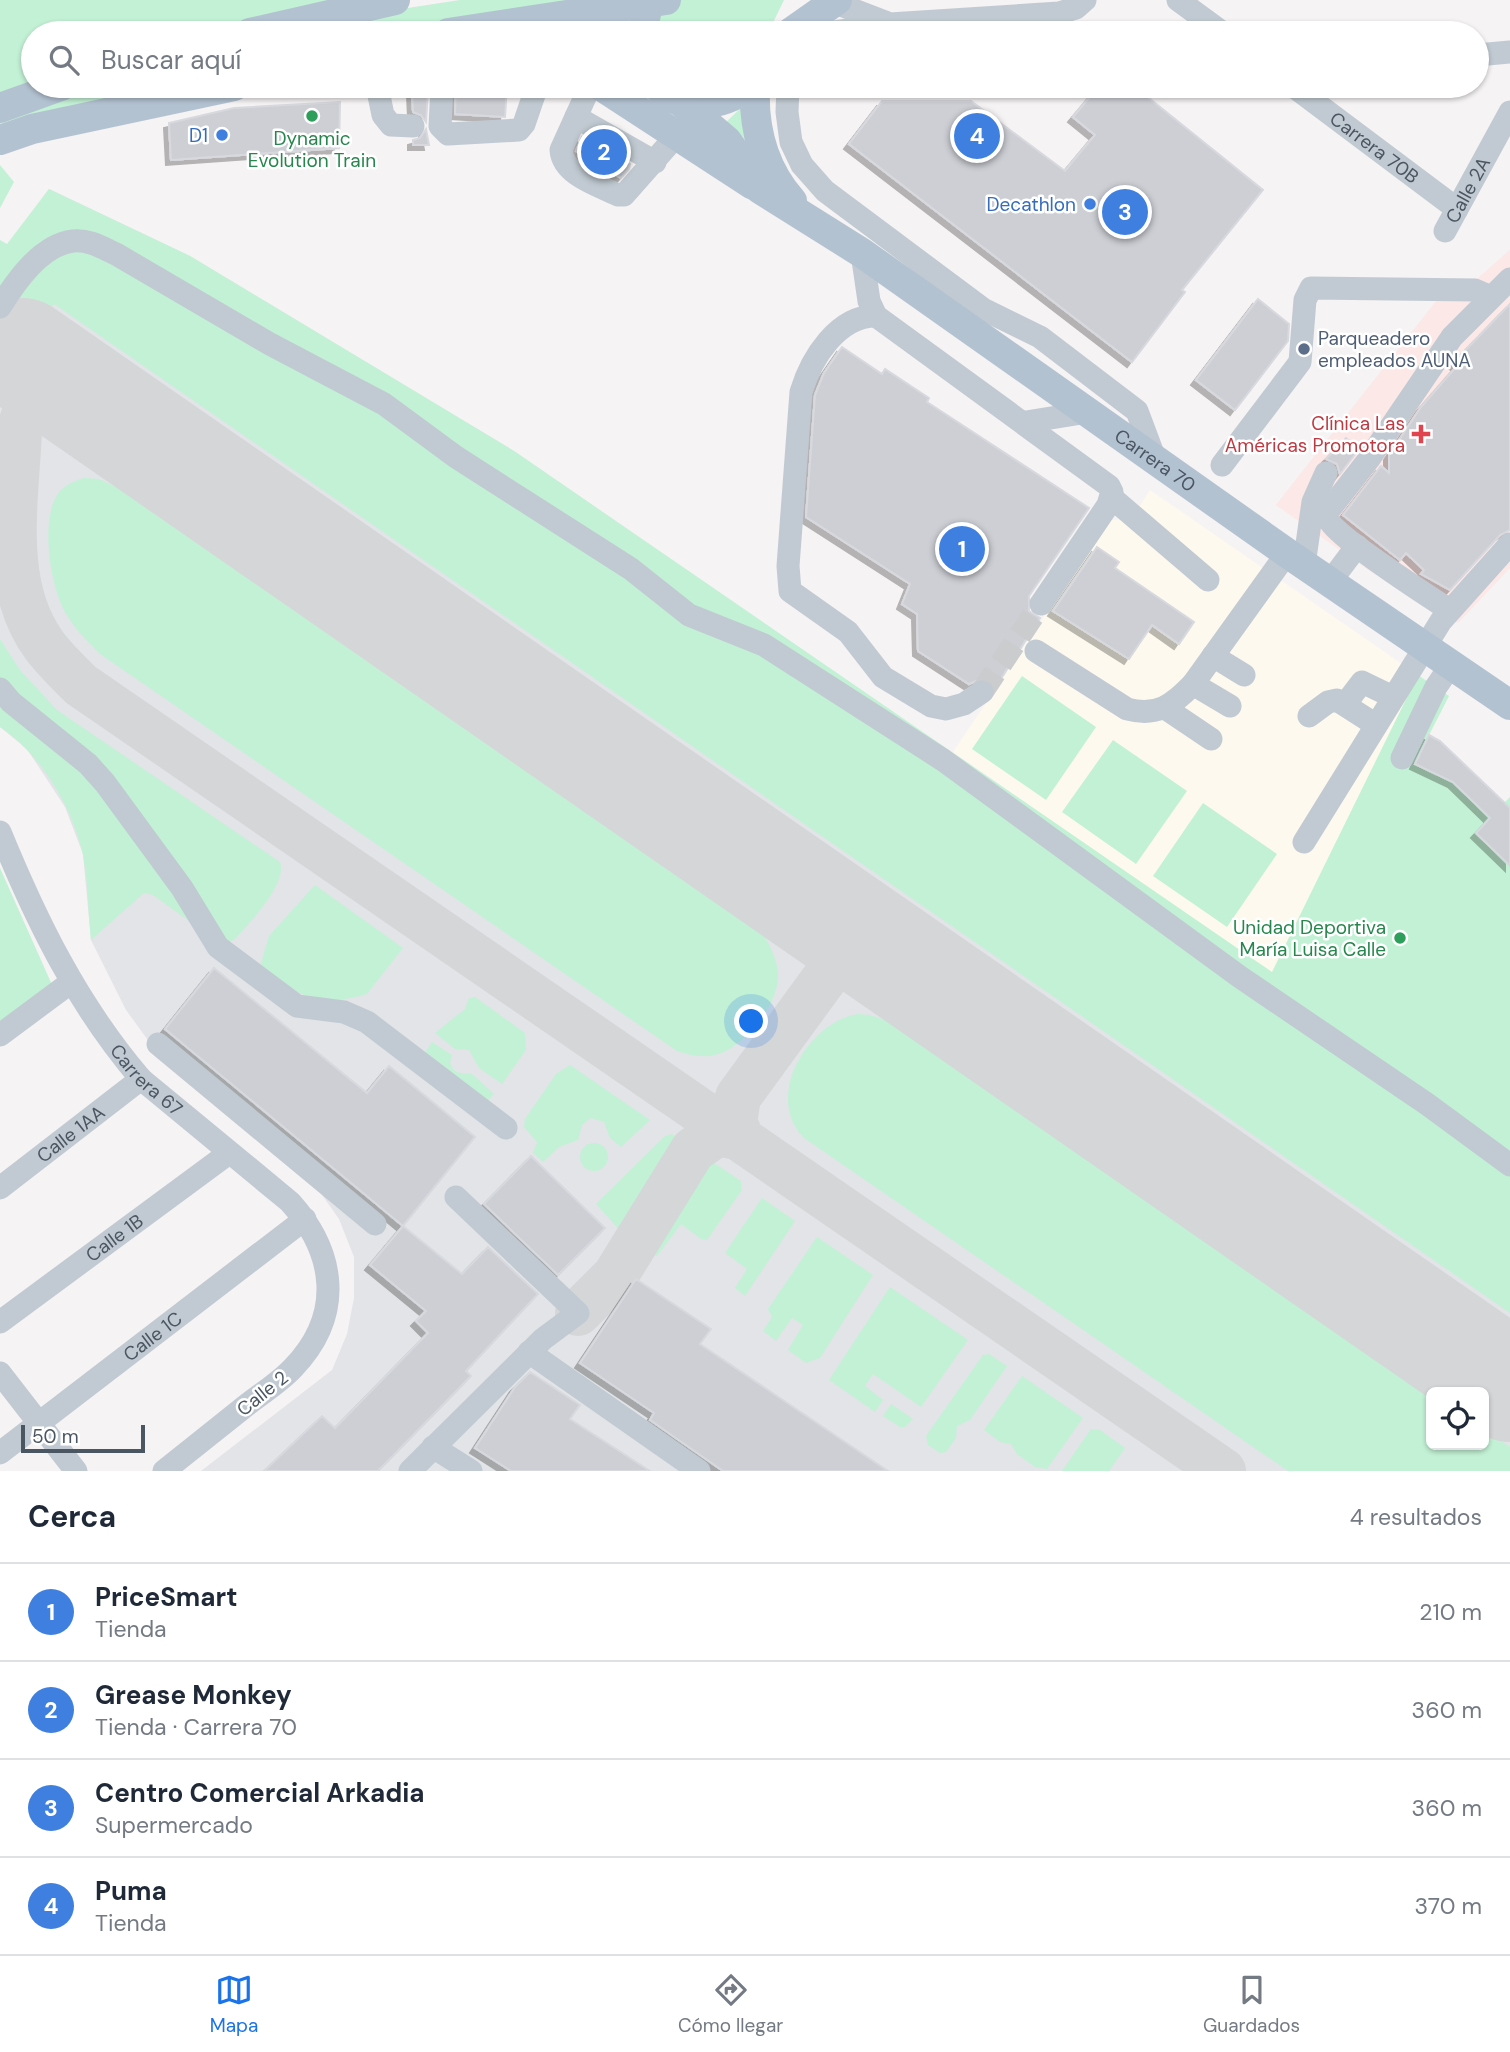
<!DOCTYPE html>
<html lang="es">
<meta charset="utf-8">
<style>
:root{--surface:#fff;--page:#f6f6f7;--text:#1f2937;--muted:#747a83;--line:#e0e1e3;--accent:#1a73e8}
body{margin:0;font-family:"DM Sans",sans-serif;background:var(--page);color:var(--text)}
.controls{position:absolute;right:21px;bottom:21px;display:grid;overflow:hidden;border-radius:10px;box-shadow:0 2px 5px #0004}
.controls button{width:63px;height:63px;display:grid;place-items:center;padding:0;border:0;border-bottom:2px solid var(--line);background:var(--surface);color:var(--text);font:35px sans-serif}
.scale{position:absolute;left:21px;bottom:18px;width:124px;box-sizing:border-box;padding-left:7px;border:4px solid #4a5661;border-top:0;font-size:19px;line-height:24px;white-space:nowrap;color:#4a5661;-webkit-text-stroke:5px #fff;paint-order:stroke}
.you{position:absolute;left:752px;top:1022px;width:24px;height:24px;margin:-18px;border:5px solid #fff;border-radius:50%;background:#1a73e8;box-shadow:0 0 0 10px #1a73e833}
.badge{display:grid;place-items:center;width:46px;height:46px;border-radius:50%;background:var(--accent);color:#fff;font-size:23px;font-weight:700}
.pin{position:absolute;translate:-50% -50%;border:4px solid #fff;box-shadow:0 2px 7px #0006}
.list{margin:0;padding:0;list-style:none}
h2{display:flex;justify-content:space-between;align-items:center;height:91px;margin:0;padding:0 28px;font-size:30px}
h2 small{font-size:23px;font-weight:400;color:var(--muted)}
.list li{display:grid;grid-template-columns:46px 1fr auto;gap:21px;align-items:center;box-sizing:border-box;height:98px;padding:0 28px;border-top:2px solid var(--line)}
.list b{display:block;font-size:26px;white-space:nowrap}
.list p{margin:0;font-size:23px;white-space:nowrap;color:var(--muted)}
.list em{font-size:23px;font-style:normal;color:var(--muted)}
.icon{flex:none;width:38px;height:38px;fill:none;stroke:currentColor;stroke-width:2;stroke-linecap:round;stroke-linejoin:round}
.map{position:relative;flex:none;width:1510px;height:1471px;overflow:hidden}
.search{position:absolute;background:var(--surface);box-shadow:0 2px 5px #0004;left:21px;right:21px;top:21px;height:77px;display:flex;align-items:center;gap:18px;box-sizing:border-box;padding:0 24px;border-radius:38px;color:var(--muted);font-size:26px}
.sheet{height:483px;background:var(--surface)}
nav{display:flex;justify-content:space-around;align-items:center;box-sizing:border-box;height:98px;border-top:2px solid var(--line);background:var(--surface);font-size:19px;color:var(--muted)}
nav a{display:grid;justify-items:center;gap:4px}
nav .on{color:var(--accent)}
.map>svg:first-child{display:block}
</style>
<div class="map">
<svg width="1510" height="1471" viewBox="0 0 1510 1471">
<defs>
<filter id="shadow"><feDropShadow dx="-5" dy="5" stdDeviation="0" flood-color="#0004"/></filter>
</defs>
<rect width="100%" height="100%" fill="#f5f3f3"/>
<!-- commercial -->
<path fill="#fdf9ef" d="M1150 490 1418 675 1272 973 953 752 1109 520H1118L1139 507Z"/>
<!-- medical -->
<path fill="#fce8e6" d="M1510 250V568L1458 623 1370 571 1276 505 1448 286 1460 279H1477Z"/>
<!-- airport -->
<path fill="#e2e4e7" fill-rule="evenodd" d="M49 189 190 256 514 451 1307 997 1510 1142V1471H201L332 1370 347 1334 354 1298V1257L339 1219 315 1185 161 1058 126 1010 91 940 83 854 65 807 27 749 0 727V255ZM1431 1392H1484V1445H1431Z"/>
<!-- green -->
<path fill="#c3f1d5" d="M0 0H343L204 33H33V82L0 96Z
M460 0H597L437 22 390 33H304L395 10Z
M664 0H784L768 33H655Z
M633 13 628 33H500Z
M98 86H176L0 133V115L20 106Z
M743 106 757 152 725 123Z
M0 165 14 182 0 208Z
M49 189 190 256 514 451 1272 972 1418 675 1449 696 1429 735 1440 741 1504 803 1510 797V1313L54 304 35 326 28 328 0 366V312L26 274 51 252 74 244 87 245 153 278 242 332 380 406 444 451 447 447C429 433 412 417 392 405 349 378 301 359 256 333 221 312 116 238 79 238 41 239 20 275 0 302V240L7 244Z
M84 478 99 479 116 487 765 937C771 948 777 960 778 973 780 1004 744 1048 715 1055 702 1058 689 1055 677 1051L100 654C87 641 74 628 65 612 50 585 39 516 60 491 67 484 75 481 84 478Z
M0 639 20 670 57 710 280 862C288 883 249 924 234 940L225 943 106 782 0 685Z
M1022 676 1096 727 1046 800 972 749Z
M0 693 74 757 203 931 153 895 144 893 91 940C88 912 88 882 83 855 73 807 40 754 0 727Z
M1113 740 1187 791 1136 864 1062 812Z
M1203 803 1277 854 1227 927 1153 876Z
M0 868 53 987 0 1029Z
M315 885 403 948 367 994C313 1009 302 996 260 966L269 936Z
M475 997 525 1033 526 1050 502 1084 479 1068 469 1050 455 1049 435 1033 465 1009 469 998Z
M858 1014 870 1015 905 1027 1431 1392V1445H1484V1429L1510 1447V1471H1288L804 1138C763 1097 808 1022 858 1014Z
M432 1042 452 1055 450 1062C454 1076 461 1072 472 1074L494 1094 488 1101 424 1054Z
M570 1065 650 1120 621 1147 610 1138 604 1122 591 1118 582 1125 578 1140 559 1147 543 1162 533 1153 537 1142 524 1127 525 1119 556 1074Z
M672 1134 680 1139V1151L631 1234 624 1235 596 1204 665 1136Z
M580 1157a14 14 0 1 1 28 0a14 14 0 1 1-28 0Z
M699 1157H705L741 1181 742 1190 707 1240 701 1239 681 1224 657 1256H652L646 1248Z
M762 1198 795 1221 745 1296 735 1288 747 1269 725 1253Z
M817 1237 873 1275 820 1358 806 1363 788 1350 803 1325 792 1318 776 1341 763 1331 772 1317 768 1309Z
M890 1287 968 1340 921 1407 873 1374 865 1386 883 1400 875 1412 829 1380Z
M989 1354 1007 1366 970 1420 957 1426 956 1438 946 1452 940 1453 928 1445 926 1436 983 1355Z
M1022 1376 1083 1418 1047 1469 1035 1467 1017 1454 1011 1444 1000 1442 984 1430Z
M891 1404 913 1419 905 1427H900L883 1416Z
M1091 1429 1100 1430 1125 1448 1109 1471H1062Z"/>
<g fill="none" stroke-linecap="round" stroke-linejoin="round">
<!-- taxiway -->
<path stroke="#d5d6d8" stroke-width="46" d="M76 391C41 384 28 398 19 431 16 501 0 585 44 645 55 660 68 672 81 685L1223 1471
M828 913C845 930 843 943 835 964
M741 1138 734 1122 738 1097 835 964C848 951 861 940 880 949
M578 1313 615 1276 693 1150 718 1133 741 1138"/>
<!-- runway -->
<path stroke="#d5d6d8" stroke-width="112" d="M22 354 1510 1386"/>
</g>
<!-- building -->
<path fill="#cdcfd5" stroke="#d7d9de" stroke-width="2" filter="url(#shadow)" d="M456 86H507L505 117 455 114Z
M1099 86H1134L1263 190 1182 290 1185 292 1132 362 849 144 882 101H971L1065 171 1095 135 1073 117Z
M412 91H428L426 122 421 115 413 112Z
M340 102 339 148 171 160 169 123 234 108Z
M426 129 429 145H413V140L420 138Z
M582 137 630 164 629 169 621 178 576 151Z
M1258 299 1289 324 1288 341 1235 410 1196 380Z
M1510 304V530L1500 535 1450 590 1421 574 1424 570 1406 553 1400 560 1343 515 1381 466 1389 473V455L1421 407 1457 366 1453 363Z
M842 347 882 374 885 369 929 398 927 402 1089 508 1029 596V611L1040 618 995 688 989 680 982 678 969 684 918 651 917 614 902 604 910 584 806 517 815 395 824 373Z
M1346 438 1359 449 1340 474 1337 464 1326 459Z
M1097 547 1119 562 1115 568 1194 622 1179 644 1152 625 1129 659 1053 611Z
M1429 735 1440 741 1510 808V866L1476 833 1490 818 1453 782 1415 764Z
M214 968 367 1093 389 1066 475 1137 403 1226 165 1029Z
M531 1156 605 1228 558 1275 484 1204Z
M403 1226 462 1274 488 1247 538 1294 466 1371 471 1376 378 1471H264L322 1416 335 1428 428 1333 416 1321 426 1311 370 1265Z
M636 1279 711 1329 700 1344 888 1471H723L650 1420 654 1413 580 1363Z
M530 1372 580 1405 570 1419 650 1471H511L475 1448 515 1387Z"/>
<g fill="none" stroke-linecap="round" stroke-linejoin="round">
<!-- minor-tunnel -->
<path stroke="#caccce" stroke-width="23" stroke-dasharray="23 11" stroke-linecap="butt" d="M982 692 1041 604"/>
<!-- minor -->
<g stroke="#c1cad2" stroke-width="23">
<path d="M1178 0 1223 33"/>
<path d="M833 2 885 22"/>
<path d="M827 33 890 24 1059 13 1076 8 1085 0"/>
<path d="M1477 55 1510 52"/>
<path d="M377 86 383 115 391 125 413 126"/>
<path d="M442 86 440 126 448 134 519 130 524 124 537 86"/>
<path d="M590 86 561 150C563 175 598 185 618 195H624L677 135"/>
<path d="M788 86 787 112 791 142 802 165 825 191 983 309 1040 337 1137 411 1155 459"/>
<path id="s1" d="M1293 86 1457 209"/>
<path d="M576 117 655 162"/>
<path id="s2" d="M1445 231 1510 112"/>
<path d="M862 253 869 301 876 316 1109 486 1112 492 1108 505 1041 604"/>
<path d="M0 307C16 281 41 245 73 241 88 239 103 248 116 254L270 344 384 404 456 457 631 569 689 615 764 645 943 760 1240 977 1427 1104 1510 1165"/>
<path d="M876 316C837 316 811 359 801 392L788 566 790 591 848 632 883 677 931 706 946 709 964 704 982 692"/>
<path d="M1026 422 1088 412"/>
<path d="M1222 465 1300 362 1305 300 1311 288 1475 290 1491 297"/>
<path d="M1111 497 1208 580"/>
<path d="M1304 565 1313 502 1326 473"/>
<path d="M1330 582 1357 546"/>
<path d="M1449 610C1429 596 1328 533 1326 514L1369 459 1452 337 1510 279"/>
<path d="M1036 651 1127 709C1157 717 1173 705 1193 684L1287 553"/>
<path d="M1213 656 1244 675"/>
<path d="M1193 684 1230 706"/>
<path d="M0 689 11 702 88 764 105 783 182 888 218 947 297 1006 344 1012 367 1022 506 1128"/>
<path d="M1346 703 1362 682 1393 697"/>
<path d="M1165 708 1211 739"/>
<path d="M1309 716 1328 702 1337 700 1376 725"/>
<path d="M1402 758 1436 687 1451 665"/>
<path id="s3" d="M0 832C37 922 77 1004 141 1079L290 1202C336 1253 344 1315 293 1368 279 1383 259 1395 243 1408 217 1429 190 1450 164 1471"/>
<path d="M1304 842 1441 621 1510 544"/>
<path d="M0 1035 70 983"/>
<path d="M158 1044 375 1224"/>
<path id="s4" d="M0 1188 141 1079"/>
<path id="s5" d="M0 1322 229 1153"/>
<path d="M529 1352 699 1471"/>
<path d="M0 1373 76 1471"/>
<path d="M433 1447 471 1471"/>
<path id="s6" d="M0 1453 305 1219"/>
<path d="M410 1471 543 1339 578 1313 456 1197"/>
</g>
<!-- major -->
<g stroke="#b3c2d1" stroke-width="30">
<path d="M250 33 395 0"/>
<path d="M448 33 666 0"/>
<path d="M642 33 649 0"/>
<path d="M790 33 837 0"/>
<path d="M601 86 753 185"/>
<path d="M657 86C681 112 722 107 749 86"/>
<path d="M755 86C753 128 764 169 792 201"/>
<path id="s7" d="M681 102 727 141 760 189 862 253 1287 553 1510 705"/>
<path d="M0 108 61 86"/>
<path d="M0 140 32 129 234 86"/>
</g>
</g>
<!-- markers -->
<g fill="#2e9e5b" stroke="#fff" stroke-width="2.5">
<circle cx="312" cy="116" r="7"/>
<circle cx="1400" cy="938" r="7"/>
</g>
<g fill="#3f7fe0" stroke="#fff" stroke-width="2.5">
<circle cx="222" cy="135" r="7"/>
<circle cx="1090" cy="204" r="7"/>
</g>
<circle fill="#5c6f8a" stroke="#fff" stroke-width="2.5" cx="1304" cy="349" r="7"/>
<path fill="#e0444e" stroke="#fff" stroke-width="2.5" d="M1417.5 423.5h7v7h7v7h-7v7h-7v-7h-7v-7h7z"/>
<g text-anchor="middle" stroke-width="5" stroke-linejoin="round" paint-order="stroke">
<!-- shop labels -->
<g font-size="19" fill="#366cbe" stroke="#fff" text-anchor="end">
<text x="208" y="142">D1</text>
<text x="1076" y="211">Decathlon</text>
</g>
<!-- leisure labels -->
<g font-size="19" fill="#27864d" stroke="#fff">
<text x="312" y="145">Dynamic<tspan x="312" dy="22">Evolution Train</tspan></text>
<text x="1386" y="934" text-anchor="end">Unidad Deportiva<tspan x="1386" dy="22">María Luisa Calle</tspan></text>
</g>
<!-- street labels -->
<g font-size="19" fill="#4a5661" stroke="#fff">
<text dy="7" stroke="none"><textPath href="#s1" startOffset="102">Carrera 70B</textPath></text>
<text dy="7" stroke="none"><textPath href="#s2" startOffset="47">Calle 2A</textPath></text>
<text dy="7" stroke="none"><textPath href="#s7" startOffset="598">Carrera 70</textPath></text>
<text dy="7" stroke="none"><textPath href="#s3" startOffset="290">Carrera 67</textPath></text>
<text dy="7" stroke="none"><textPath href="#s4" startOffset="89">Calle 1AA</textPath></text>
<text dy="7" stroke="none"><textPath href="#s5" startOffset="142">Calle 1B</textPath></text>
<text dy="7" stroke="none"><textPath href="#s6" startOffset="192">Calle 1C</textPath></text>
<text transform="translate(262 1393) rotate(-39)" y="7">Calle 2</text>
</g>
<!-- service labels -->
<g font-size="19" fill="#4e5e75" stroke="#fff" text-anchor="start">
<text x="1318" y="345">Parqueadero<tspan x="1318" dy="22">empleados AUNA</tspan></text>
</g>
<!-- health labels -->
<g font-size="19" fill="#be3a42" stroke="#fff" text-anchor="end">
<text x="1405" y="430">Clínica Las<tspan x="1405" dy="22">Américas Promotora</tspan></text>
</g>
</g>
</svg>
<div class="controls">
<button><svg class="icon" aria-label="locate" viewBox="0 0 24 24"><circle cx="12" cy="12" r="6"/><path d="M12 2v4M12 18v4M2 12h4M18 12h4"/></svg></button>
</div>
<div class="scale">50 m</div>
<div class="you"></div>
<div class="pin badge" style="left:962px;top:549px;background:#3f7fe0">1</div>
<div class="pin badge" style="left:604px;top:152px;background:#3f7fe0">2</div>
<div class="pin badge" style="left:1125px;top:212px;background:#3f7fe0">3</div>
<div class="pin badge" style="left:977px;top:136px;background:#3f7fe0">4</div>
<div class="search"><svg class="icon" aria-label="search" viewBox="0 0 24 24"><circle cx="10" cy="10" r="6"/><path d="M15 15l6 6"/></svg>Buscar aquí</div>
</div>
<section class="sheet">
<h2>Cerca<small>4 resultados</small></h2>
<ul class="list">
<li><span class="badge" style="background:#3f7fe0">1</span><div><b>PriceSmart</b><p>Tienda</p></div><em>210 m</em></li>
<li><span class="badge" style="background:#3f7fe0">2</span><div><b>Grease Monkey</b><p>Tienda · Carrera 70</p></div><em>360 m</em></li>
<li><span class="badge" style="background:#3f7fe0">3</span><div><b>Centro Comercial Arkadia</b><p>Supermercado</p></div><em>360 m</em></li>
<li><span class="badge" style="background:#3f7fe0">4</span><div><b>Puma</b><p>Tienda</p></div><em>370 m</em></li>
</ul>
</section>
<nav>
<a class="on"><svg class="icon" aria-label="map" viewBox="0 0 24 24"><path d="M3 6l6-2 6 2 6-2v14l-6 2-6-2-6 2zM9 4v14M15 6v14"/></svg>Mapa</a>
<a><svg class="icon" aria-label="directions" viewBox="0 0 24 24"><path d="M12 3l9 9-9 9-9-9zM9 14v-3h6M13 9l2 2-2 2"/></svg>Cómo llegar</a>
<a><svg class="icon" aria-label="saved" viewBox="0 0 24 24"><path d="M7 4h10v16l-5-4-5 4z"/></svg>Guardados</a>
</nav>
